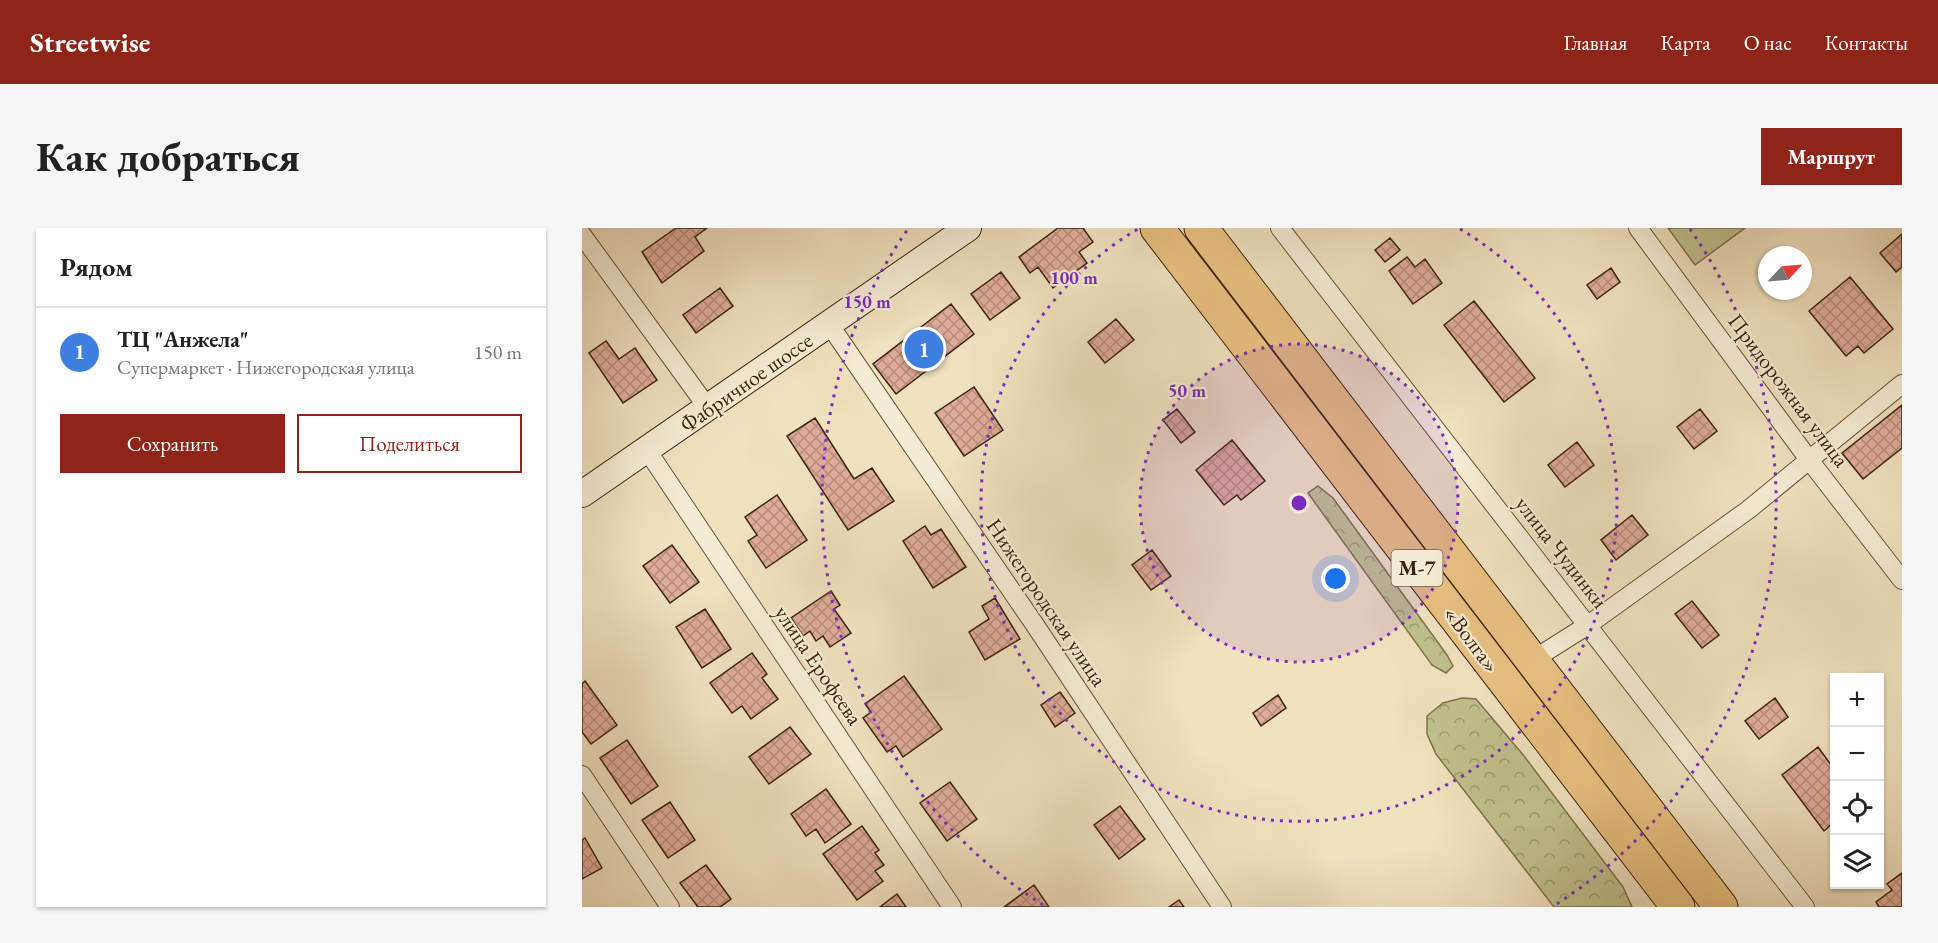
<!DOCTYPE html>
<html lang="ru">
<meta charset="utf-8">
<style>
:root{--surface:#fff;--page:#f6f6f6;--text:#222;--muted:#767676;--line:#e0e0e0;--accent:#8f2418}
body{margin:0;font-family:"EB Garamond",serif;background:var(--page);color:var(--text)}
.controls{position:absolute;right:18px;bottom:18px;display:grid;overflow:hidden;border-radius:0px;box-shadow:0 2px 4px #0004}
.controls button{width:54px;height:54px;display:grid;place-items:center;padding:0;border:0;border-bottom:2px solid var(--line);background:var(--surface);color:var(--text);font:30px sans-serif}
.compass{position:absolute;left:1176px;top:18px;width:54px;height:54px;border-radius:50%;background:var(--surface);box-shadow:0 2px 4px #0004;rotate:64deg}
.you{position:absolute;left:754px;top:351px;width:21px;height:21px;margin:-15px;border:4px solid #fff;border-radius:50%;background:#1a73e8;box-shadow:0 0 0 9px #1a73e833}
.badge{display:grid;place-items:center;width:39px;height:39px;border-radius:50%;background:var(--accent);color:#fff;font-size:20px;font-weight:700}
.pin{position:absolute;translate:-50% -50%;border:3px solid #fff;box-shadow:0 2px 6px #0006}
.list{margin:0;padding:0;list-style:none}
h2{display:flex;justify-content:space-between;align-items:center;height:78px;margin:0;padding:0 24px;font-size:26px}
h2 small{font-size:20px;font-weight:400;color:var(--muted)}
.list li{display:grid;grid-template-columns:39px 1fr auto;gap:18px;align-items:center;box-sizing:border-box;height:90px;padding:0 24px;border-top:2px solid var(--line)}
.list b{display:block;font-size:22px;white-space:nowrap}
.list p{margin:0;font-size:20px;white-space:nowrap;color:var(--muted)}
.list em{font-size:20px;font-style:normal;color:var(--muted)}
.actions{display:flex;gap:12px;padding:18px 24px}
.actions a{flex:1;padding:14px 0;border:2px solid var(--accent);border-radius:0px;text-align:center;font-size:21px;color:var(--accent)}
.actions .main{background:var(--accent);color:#fff}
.icon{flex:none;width:33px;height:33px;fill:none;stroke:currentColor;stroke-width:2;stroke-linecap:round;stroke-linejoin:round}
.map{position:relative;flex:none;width:1320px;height:679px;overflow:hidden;border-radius:0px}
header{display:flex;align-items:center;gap:36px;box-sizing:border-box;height:84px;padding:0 30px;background:var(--accent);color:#fff}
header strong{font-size:28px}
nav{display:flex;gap:33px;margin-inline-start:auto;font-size:21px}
.intro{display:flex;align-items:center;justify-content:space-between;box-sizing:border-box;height:144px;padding:0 36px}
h1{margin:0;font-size:42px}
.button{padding:15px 27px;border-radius:0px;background:var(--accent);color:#fff;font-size:21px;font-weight:700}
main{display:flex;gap:36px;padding:0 36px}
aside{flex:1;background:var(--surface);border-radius:0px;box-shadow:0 2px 4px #0004}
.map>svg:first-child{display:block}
</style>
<header>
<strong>Streetwise</strong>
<nav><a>Главная</a><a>Карта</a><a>О нас</a><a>Контакты</a></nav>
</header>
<div class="intro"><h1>Как добраться</h1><a class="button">Маршрут</a></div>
<main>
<aside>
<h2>Рядом<small></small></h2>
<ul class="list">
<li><span class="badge" style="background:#3f7fe0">1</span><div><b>ТЦ &quot;Анжела&quot;</b><p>Супермаркет · Нижегородская улица</p></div><em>150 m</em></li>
</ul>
<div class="actions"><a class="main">Сохранить</a><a>Поделиться</a></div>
</aside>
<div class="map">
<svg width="1320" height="679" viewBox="0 0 1320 679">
<defs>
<pattern id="forest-crowns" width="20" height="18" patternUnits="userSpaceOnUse" patternTransform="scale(1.5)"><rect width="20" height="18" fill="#c0c18e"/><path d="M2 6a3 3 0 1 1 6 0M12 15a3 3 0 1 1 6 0" fill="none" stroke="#9d9d72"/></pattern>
<pattern id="building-cross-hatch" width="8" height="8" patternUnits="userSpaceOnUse" patternTransform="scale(1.5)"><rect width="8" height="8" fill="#dfac9a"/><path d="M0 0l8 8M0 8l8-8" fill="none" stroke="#b68c7c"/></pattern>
</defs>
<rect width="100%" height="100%" fill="#f0e1bf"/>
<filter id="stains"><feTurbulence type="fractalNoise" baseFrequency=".00333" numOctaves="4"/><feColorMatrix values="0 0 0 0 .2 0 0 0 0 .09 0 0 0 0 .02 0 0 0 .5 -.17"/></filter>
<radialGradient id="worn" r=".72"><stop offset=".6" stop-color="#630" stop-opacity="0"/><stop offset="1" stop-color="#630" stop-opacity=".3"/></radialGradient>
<!-- forest -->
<path fill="url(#forest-crowns)" stroke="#7e724c" stroke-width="1.5" d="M736 258 751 270 865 427 871 438 864 445 850 437 726 265Z
M880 470 894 471 942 528 1041 659 1050 679H972L854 526 845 506V488L861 475Z"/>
<!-- pitch -->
<path fill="#c0c18e" stroke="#7e724c" stroke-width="1.5" d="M1086 0H1163L1113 37Z"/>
<!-- building -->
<path fill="url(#building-cross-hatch)" stroke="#3c240b" stroke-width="1.5" d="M94 0H125L113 9 122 23 80 55 60 24Z
M476 0H501L511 14 497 24 505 35 471 60 456 39 448 45 437 29Z
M1320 6V39L1314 44 1298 25Z
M808 10 818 22 803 34 793 22Z
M825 29 833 39 843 31 860 55 831 76 807 43Z
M1029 40 1038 54 1015 71 1005 57Z
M419 44 438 70 408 92 389 66Z
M1268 49 1311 101 1282 125 1276 118 1264 128 1227 83Z
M138 60 151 78 114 105 101 87Z
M892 73 953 150 922 174 862 97Z
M369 76 392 106 314 166 291 136Z
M534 91 552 112 523 135 506 114Z
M24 113 37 131 53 120 75 152 41 175 7 125Z
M392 159 421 202 382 228 353 185Z
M1320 177V220L1281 251 1260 225Z
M595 181 613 204 599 215 581 192Z
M1118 181 1135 203 1112 221 1095 199Z
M233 190 272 251 290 240 312 273 266 302 205 208Z
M650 212 683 253 659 272 655 267 642 277 614 242Z
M995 214 1012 237 983 259 966 237Z
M195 267 225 312 184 340 166 313 175 307 163 289Z
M1050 287 1066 307 1034 332 1019 312Z
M343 298 349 307 359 301 384 339 351 360 321 313Z
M90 317 117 354 88 375 61 338Z
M570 322 589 348 569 362 550 337Z
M249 363 258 377 252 381 269 405 248 419 241 408 234 413 228 403 221 408 209 390Z
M413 370 438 411 403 432 387 404 407 391 400 378Z
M1110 373 1137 407 1120 420 1093 386Z
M123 381 149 421 120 440 94 399Z
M170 425 185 446 180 450 196 471 169 491 160 478 150 485 128 455Z
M322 448 360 501 321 529 314 518 305 524 281 490 289 484 283 476Z
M3 453 35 497 9 516 0 504V456Z
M478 464 493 485 473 499 459 477Z
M696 467 704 480 679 498 671 485Z
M1193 470 1206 489 1177 511 1163 493Z
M208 499 229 526 187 556 167 529Z
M45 512 76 558 49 576 18 530Z
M1236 519 1252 541V594L1242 603 1200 547Z
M368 554 395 591 365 613 338 575Z
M244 561 269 596 243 615 234 601 224 608 209 586Z
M88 574 113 612 86 630 60 592Z
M538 578 563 611 537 631 512 597Z
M280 598 297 622 293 625 302 637 293 643 301 653 275 672 241 626Z
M3 610 20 640 0 651V612Z
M124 637 149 671 138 679H116L98 655Z
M1320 645V679H1297L1294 674 1310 662 1305 656Z
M452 657 467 679H422Z
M315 666 324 679H298Z
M597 672 602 679H587Z"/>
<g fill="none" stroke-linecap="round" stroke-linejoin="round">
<!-- street casing -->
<g stroke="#695338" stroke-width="20">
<path id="street" d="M698 0 1223 679
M1056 0 1228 233 1320 352
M0 7 126 180
M247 96 455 400 640 679
M65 222 370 679
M949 433 1006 397 1166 282 1320 156
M0 547 88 679"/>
</g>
<!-- secondary casing -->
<g stroke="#3c240b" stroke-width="28">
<path id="secondary" d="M0 266 386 0"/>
</g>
<!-- highway casing -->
<g stroke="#3c240b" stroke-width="35">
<path id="highway" d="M575 0 1096 679
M619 0 1139 679"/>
</g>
<!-- street -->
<use href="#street" stroke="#f5ecd5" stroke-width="18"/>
<!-- secondary -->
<use href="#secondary" stroke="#f5ecd5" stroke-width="26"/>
<!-- highway -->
<use href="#highway" stroke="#e8c080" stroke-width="33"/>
</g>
<!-- distance rings -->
<circle cx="717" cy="275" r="159" fill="#7b2cbf" fill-opacity=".12"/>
<g fill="none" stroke="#7b2cbf" stroke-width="3" stroke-dasharray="3 6">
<circle cx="717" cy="275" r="159"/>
<path d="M878 1A318 318 0 1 1 556 1"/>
<path d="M461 677A477 477 0 0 1 326 1M1108 1A477 477 0 0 1 973 677"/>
</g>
<g text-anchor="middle" stroke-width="4.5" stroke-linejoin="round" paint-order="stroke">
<!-- shield labels -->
<rect fill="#f5ecd5" stroke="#746048" stroke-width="1.5" x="809.5" y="322" width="51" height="36" rx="4.5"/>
<g font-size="21" font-weight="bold" fill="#3c240b">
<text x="835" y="347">М-7</text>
</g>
<!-- street labels -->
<g font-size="22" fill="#3c240b" stroke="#f5ecd5">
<text transform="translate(164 154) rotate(-35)" y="8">Фабричное шоссе</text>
<text transform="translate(1207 162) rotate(53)" y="8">Придорожная улица</text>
<text transform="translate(980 324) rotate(52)" y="8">улица Чудинки</text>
<text transform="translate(465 374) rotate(56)" y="8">Нижегородская улица</text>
<text transform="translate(890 411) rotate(53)" y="8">«Волга»</text>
<text transform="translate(237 437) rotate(56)" y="8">улица Ерофеева</text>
</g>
</g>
<circle cx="717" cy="275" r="9" fill="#7b2cbf" stroke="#f5ecd5" stroke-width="3"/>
<g font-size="18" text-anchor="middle" font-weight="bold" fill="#7b2cbf" stroke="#f5ecd5" stroke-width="4.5" stroke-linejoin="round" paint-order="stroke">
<text x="492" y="56">100 m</text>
<text x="285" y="80">150 m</text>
<text x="605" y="169">50 m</text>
</g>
<rect width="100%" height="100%" filter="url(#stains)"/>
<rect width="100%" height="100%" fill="url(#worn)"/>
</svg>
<div class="controls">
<button>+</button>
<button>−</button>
<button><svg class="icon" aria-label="locate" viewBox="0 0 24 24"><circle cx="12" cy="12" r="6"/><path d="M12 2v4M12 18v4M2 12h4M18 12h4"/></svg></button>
<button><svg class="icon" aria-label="layers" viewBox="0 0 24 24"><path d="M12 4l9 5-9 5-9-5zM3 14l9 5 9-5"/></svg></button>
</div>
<svg class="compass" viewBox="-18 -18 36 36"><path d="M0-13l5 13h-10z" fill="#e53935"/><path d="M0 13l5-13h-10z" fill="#767676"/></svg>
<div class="you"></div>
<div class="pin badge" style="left:342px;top:121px;background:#3f7fe0">1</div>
</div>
</main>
